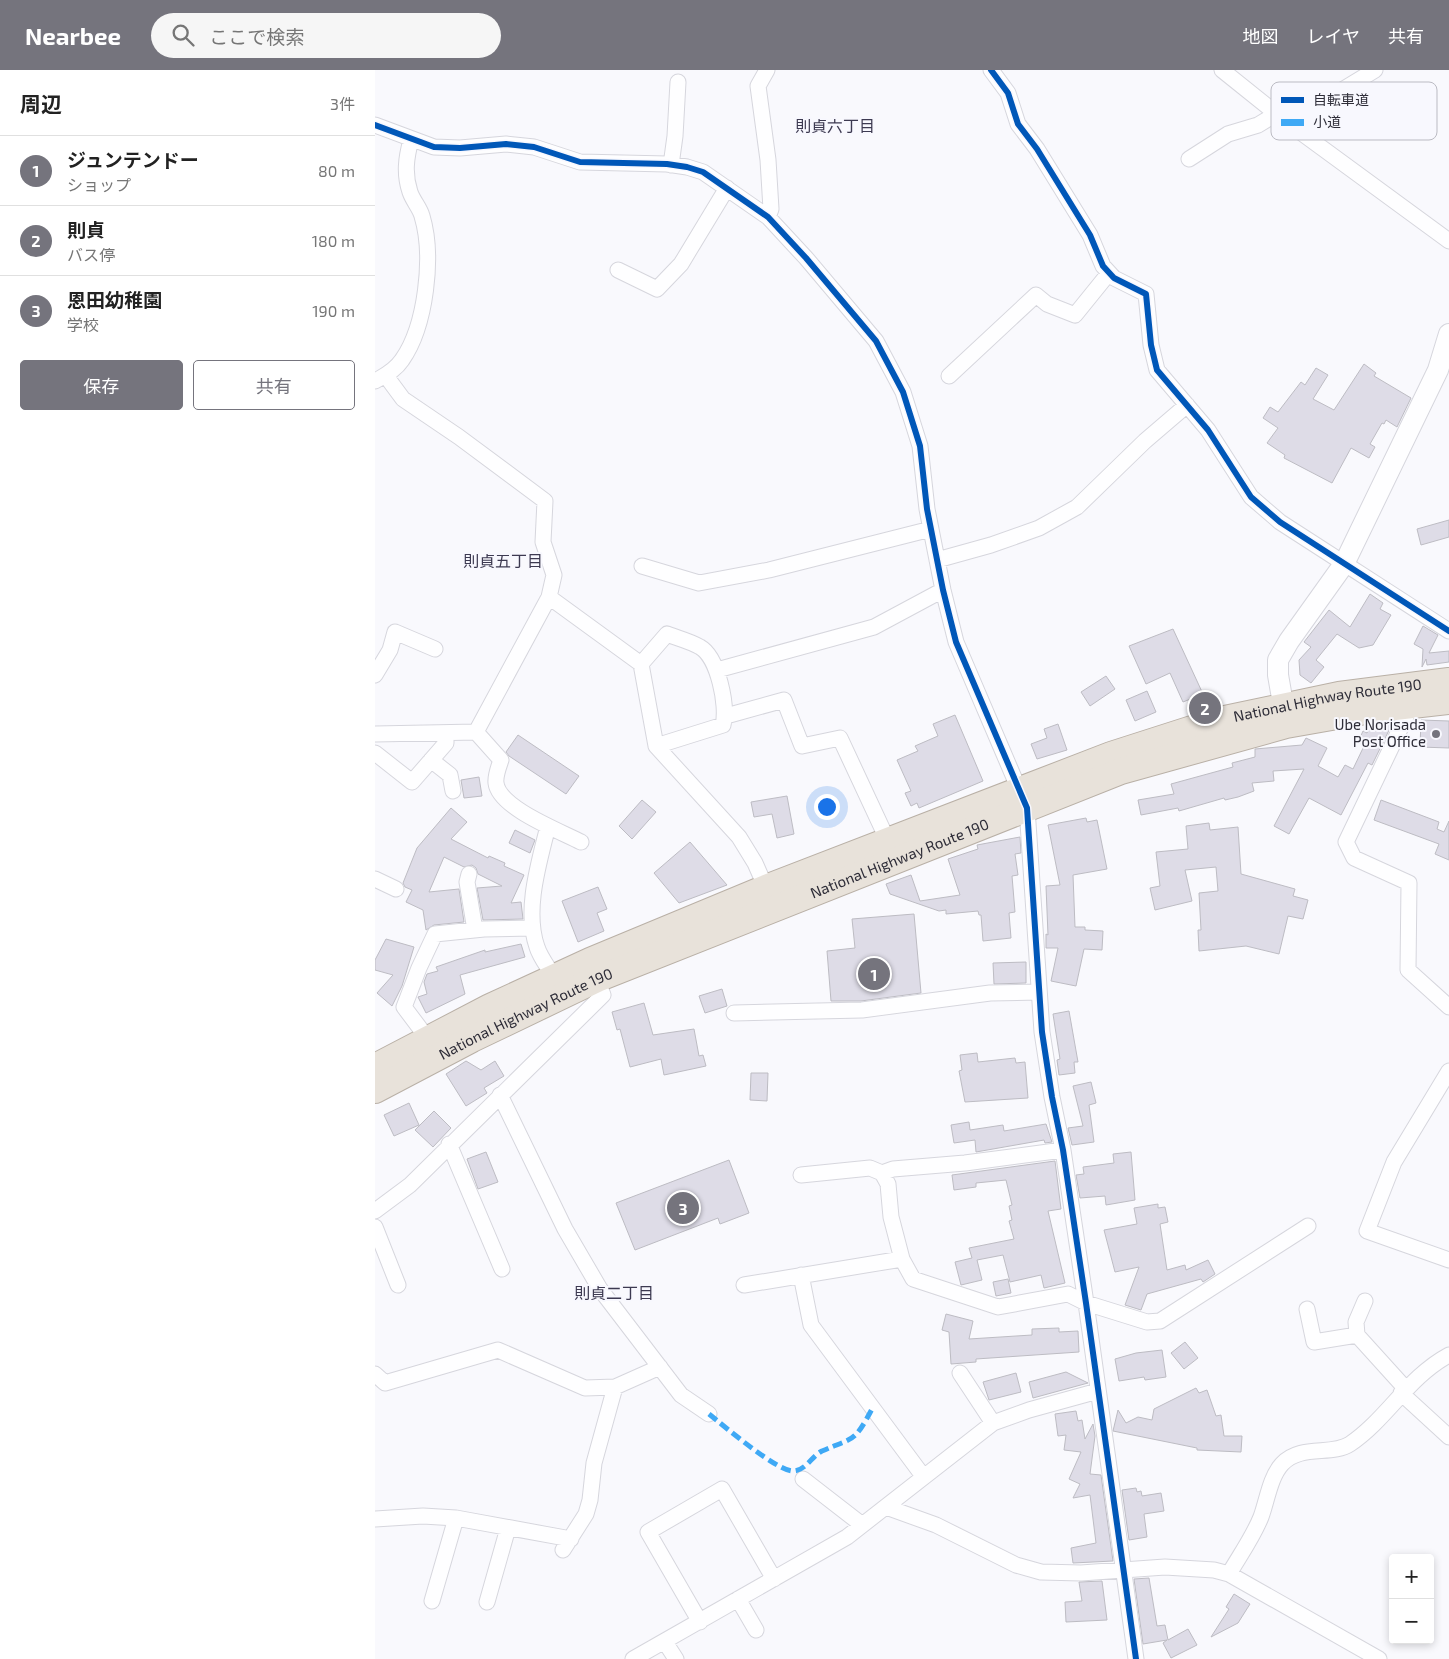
<!DOCTYPE html>
<html lang="ja">
<meta charset="utf-8">
<style>
:root{--surface:#fff;--page:#f6f6f6;--text:#222;--muted:#767676;--line:#e0e0e0;--accent:#75747d}
body{margin:0;font-family:"Exo 2","Noto Sans JP",sans-serif;background:var(--page);color:var(--text)}
.controls{position:absolute;right:15px;bottom:15px;display:grid;overflow:hidden;border-radius:5px;box-shadow:0 2px 8px #0003}
.controls button{width:45px;height:45px;display:grid;place-items:center;padding:0;border:0;border-bottom:1px solid var(--line);background:var(--surface);color:var(--text);font:25px sans-serif}
.you{position:absolute;left:451px;top:736px;width:18px;height:18px;margin:-12px;border:4px solid #fff;border-radius:50%;background:#1a73e8;box-shadow:0 0 0 8px #1a73e833}
.badge{display:grid;place-items:center;width:32px;height:32px;border-radius:50%;background:var(--accent);color:#fff;font-size:16px;font-weight:700}
.pin{position:absolute;translate:-50% -50%;border:2px solid #fff;box-shadow:0 1px 5px #0006}
.list{margin:0;padding:0;list-style:none}
h2{display:flex;justify-content:space-between;align-items:center;height:65px;margin:0;padding:0 20px;font-size:21px}
h2 small{font-size:16px;font-weight:400;color:var(--muted)}
.list li{display:grid;grid-template-columns:32px 1fr auto;gap:15px;align-items:center;box-sizing:border-box;height:70px;padding:0 20px;border-top:1px solid var(--line)}
.list b{display:block;font-size:19px;white-space:nowrap}
.list p{margin:0;font-size:16px;white-space:nowrap;color:var(--muted)}
.list em{font-size:16px;font-style:normal;color:var(--muted)}
.actions{display:flex;gap:10px;padding:15px 20px}
.actions a{flex:1;padding:11px 0;border:1px solid var(--accent);border-radius:5px;text-align:center;font-size:18px;color:var(--accent)}
.actions .main{background:var(--accent);color:#fff}
.icon{flex:none;width:28px;height:28px;fill:none;stroke:currentColor;stroke-width:2;stroke-linecap:round;stroke-linejoin:round}
.map{position:relative;flex:none;width:1074px;height:1589px;overflow:hidden}
header{display:flex;align-items:center;gap:30px;box-sizing:border-box;height:70px;padding:0 25px;background:var(--accent);color:#fff}
header strong{font-size:24px}
nav{display:flex;gap:28px;margin-inline-start:auto;font-size:18px}
.search{width:350px;height:45px;background:var(--page);display:flex;align-items:center;gap:12px;box-sizing:border-box;padding:0 18px;border-radius:28px;color:var(--muted);font-size:19px}
main{display:flex}
aside{flex:1;background:var(--surface)}
.map>svg:first-child{display:block}
</style>
<header>
<strong>Nearbee</strong>
<div class="search"><svg class="icon" aria-label="search" viewBox="0 0 24 24"><circle cx="10" cy="10" r="6"/><path d="M15 15l6 6"/></svg>ここで検索</div>
<nav><a>地図</a><a>レイヤ</a><a>共有</a></nav>
</header>
<main>
<aside>
<h2>周辺<small>3件</small></h2>
<ul class="list">
<li><span class="badge">1</span><div><b>ジュンテンドー</b><p>ショップ</p></div><em>80 m</em></li>
<li><span class="badge">2</span><div><b>則貞</b><p>バス停</p></div><em>180 m</em></li>
<li><span class="badge">3</span><div><b>恩田幼稚園</b><p>学校</p></div><em>190 m</em></li>
</ul>
<div class="actions"><a class="main">保存</a><a>共有</a></div>
</aside>
<div class="map">
<svg width="1074" height="1589" viewBox="0 0 1074 1589">
<rect width="100%" height="100%" fill="#f9f9fd"/>
<!-- building -->
<path fill="#dedce7" stroke="#bdbcc3" d="M989 294 1001 303 999 306 1036 328 1022 357 1011 350 1009 354 1007 353 995 374 1000 377 994 388 976 378 957 413 909 388 910 385 892 373 903 358 888 348 895 337 903 342 926 312 930 315 941 298 953 305 938 329 959 340Z
M1074 450V467L1046 475 1042 459Z
M995 524 1008 533 1005 539 1016 545 998 575 984 578 962 564 941 590 949 597 936 613 925 605 924 590 936 577 929 572 954 540 975 557Z
M1048 556 1063 565 1054 583 1074 581V592L1052 595 1051 589 1047 597 1048 579 1039 574Z
M798 559 828 624 808 632 795 603 771 614 754 576Z
M731 606 740 619 715 636 706 622Z
M772 621 781 642 760 651 751 630Z
M580 645 608 711 544 738 542 733 536 736 530 723 536 721 522 690 543 681 540 676 563 666 558 654Z
M1046 650 1074 651V678L1045 677Z
M1018 652 997 695 993 693 966 745 934 728 914 764 899 756 929 699 898 701 899 711 877 713 879 721 863 727 850 730 849 728 804 741 803 738 766 745 763 730 799 724 796 714 858 697 857 693 880 687V679L927 675 931 668 952 678 943 696 963 707 970 695 978 699 989 676 983 672 988 661 992 663 996 655Z
M683 654 692 680 662 689 656 674 672 668 669 659Z
M143 665 204 706 191 724 134 686 131 682Z
M104 707 107 726 89 728 86 710Z
M412 726 419 764 402 768 397 744 379 747 376 732Z
M267 730 281 742 257 769 244 756Z
M1006 730 1064 752 1062 759 1069 762 1074 751V790L1060 784 1064 774 999 750Z
M76 738 92 752 76 769 113 788 114 786 130 793 129 796 149 805 136 833 146 832 148 849 108 850 102 818 127 816 103 804 101 798 97 795 89 797 69 787 54 822 84 819 89 852 59 855 51 860 48 840 31 832 37 820 30 817 28 813 42 778Z
M711 748 712 752 722 750 732 799 698 805 700 857H710V860L728 861 727 880 709 879 701 916 676 911 683 878H671V864L673 865 671 816 685 815 673 755Z
M834 753 835 760 863 757 866 804 920 819 918 826 933 830 928 849 913 846 904 884 871 876 824 881 823 860H826L824 823 843 821 841 797 810 800 817 831 780 840 775 818 785 816 781 782 813 779 811 756Z
M140 760 160 770 155 783 134 773Z
M645 767 646 783 640 784 643 805 637 806 640 842 634 843 636 868 608 871 606 845H604L603 841 571 844V840L564 841 515 824 511 814 536 805 545 831 585 825 573 789 603 779 602 775Z
M315 772 352 815 304 833 279 803Z
M223 817 232 839 222 843 229 861 203 872 187 831Z
M539 844 546 923 486 931H456L452 881 480 878 477 849Z
M11 869 39 877 27 916 17 936 2 923 18 905 0 900V890Z
M146 874 150 887 85 905 90 924 51 943 43 927 52 924 49 912 52 904 63 901 61 897 110 880V882Z
M651 892V913L619 914 618 893Z
M347 919 352 936 330 943 324 926Z
M269 933 278 965 319 959 324 986 328 985 331 996 289 1005 286 989 255 997 245 959 242 960 237 942Z
M694 941 703 992H699L700 1003 684 1005 682 990 685 989 678 944Z
M602 983 603 992 640 988 641 993 650 992 653 1028 590 1032 584 1001 587 1000 585 985Z
M91 991 106 1000 120 991 129 1006 109 1018 112 1023 91 1036 71 1004Z
M376 1003H393L392 1031 375 1030Z
M716 1012 721 1033 714 1035 719 1072 697 1075 693 1058 708 1056 698 1016Z
M34 1033 44 1055 19 1066 9 1045Z
M59 1041 76 1058 58 1077 40 1060Z
M594 1052 595 1060 628 1055 629 1061 671 1054 677 1072 670 1073 669 1070 601 1082 600 1070 579 1073 576 1055Z
M111 1082 123 1112 103 1119 92 1089Z
M756 1082 760 1130 731 1135 730 1126 705 1128 701 1105 709 1104 708 1097 739 1093 738 1084Z
M354 1090 374 1143 345 1154 343 1148 260 1180 241 1133Z
M680 1091 686 1139 673 1141 690 1213 669 1218 666 1205 635 1212 628 1185 602 1190 607 1210 586 1215 580 1192 597 1188 594 1178 639 1169 634 1151 637 1150 634 1136 637 1135 631 1110 601 1113V1117L579 1120 577 1105Z
M783 1134V1138L790 1137 793 1152 785 1154 792 1200 810 1195 811 1200 833 1190 840 1204 828 1212 826 1209 772 1224 766 1240 750 1235 764 1197 740 1202 729 1160 762 1154 759 1138Z
M633 1209 636 1223 621 1226 618 1212Z
M571 1244 598 1251 594 1269 657 1265V1259L684 1258V1262L703 1261 704 1282 601 1289V1292L576 1294 574 1262 567 1260Z
M810 1272 823 1288 809 1299 796 1283Z
M787 1280 791 1307 770 1310 769 1307 744 1311 740 1289 761 1283Z
M691 1302 713 1313 658 1328 654 1312Z
M641 1303 646 1322 614 1330 608 1312Z
M821 1318 824 1323 832 1320 841 1346 846 1345 849 1366H867L866 1382 822 1380V1378L738 1361 743 1340 751 1353 763 1347 777 1350 779 1339Z
M701 1341 703 1351 707 1350 710 1369 718 1354 720 1366 715 1404 726 1405 738 1491 698 1493 696 1478 721 1473 715 1425 698 1428 705 1414 694 1409 706 1382 689 1380 691 1365 683 1366 680 1344Z
M761 1418 762 1422 766 1421 767 1426 786 1423 789 1441 769 1444 772 1467 754 1470 747 1420Z
M774 1508 782 1556 790 1555 793 1570 813 1559 822 1575 796 1588 788 1573 792 1570 768 1574 759 1509Z
M727 1511 732 1550 691 1552 690 1532 707 1531 704 1512Z
M859 1524 875 1534 863 1553 836 1567 854 1539 851 1537Z"/>
<g fill="none" stroke-linecap="round" stroke-linejoin="round">
<!-- minor casing -->
<g stroke="#d6d6dd" stroke-width="17">
<path id="minor" d="M392 0 383 16 393 90 396 139 393 147
M616 0 633 23 643 54 662 79 715 165 728 196 739 208 771 224 776 275 782 300 833 360 876 427 905 452 1074 561
M847 0 913 53 1074 171
M913 53 1000 0
M0 55 59 77 85 78 131 74 159 77 205 92 292 94 312 97 328 102 393 147 431 188 501 271 528 322 545 376 552 439 568 520 581 572 652 738 667 962 677 1027 688 1080 711 1233 761 1589
M814 89 853 64 883 55 901 44
M296 95 300 66 303 12
M243 200 282 219 306 194 352 118
M574 306 661 225 672 234 700 245 734 203
M0 311C10 306 21 299 27 290 51 256 59 186 47 146 45 138 38 131 35 122 29 104 31 88 36 70
M562 490 616 475 664 458 702 437 770 371 812 335
M267 496 324 513 394 500 556 459
M174 527 266 594 281 676 364 767 380 793 391 818
M266 594 292 564C302 568 315 571 325 577 343 587 353 636 348 655L281 676
M342 600 499 557 568 520
M0 605 15 580 20 562 60 579
M1037 634 971 772 979 788 1034 813 1033 900 1074 937
M351 646 409 630 427 676 465 668 513 771
M101 662 126 690C124 696 120 706 121 713 124 738 185 761 206 772
M0 664 101 662 174 527 179 505 168 472 170 431 84 367 28 329 11 306
M0 683 37 712 71 673V663
M56 690 75 705 78 721
M173 756C164 793 149 840 162 877 165 887 173 897 179 907
M94 804 92 812 100 860
M0 809 21 819
M359 943 487 940 615 923 664 922
M53 969 29 937 44 898 60 864 109 859 157 858
M1074 1001 1019 1092 992 1161 1074 1190
M125 1025 190 1159 225 1219 306 1325 334 1344
M74 1074 127 1199
M507 1103 518 1099 590 1093 688 1080
M426 1105 495 1098 507 1103 513 1114 516 1147 527 1189
M0 1141 35 1115 228 925 220 904
M0 1157 23 1215
M426 1205 436 1255 548 1406
M369 1215 527 1189 538 1209 623 1237 693 1224 711 1233 772 1252 785 1251 933 1156
M990 1231 981 1252 982 1265 1030 1318
M932 1239 939 1272 982 1265
M585 1303 618 1353
M0 1304 10 1313 123 1280 210 1318 240 1317 285 1297
M1026 1323 1074 1367
M428 1409 486 1454
M511 1437 561 1455 641 1495 666 1502 706 1503 790 1497 839 1500 854 1504 1004 1589
M0 1449 48 1446 81 1448 196 1469
M188 1480 211 1444 215 1430 219 1393 240 1317
M854 1504C865 1485 878 1467 886 1447 892 1431 895 1407 907 1394 925 1374 957 1386 975 1374 1012 1349 1033 1307 1074 1285
M363 1529 381 1560
M57 1531 81 1448
M112 1532 133 1458
M325 1552 273 1462 347 1419 399 1509
M290 1572 301 1589
M258 1589 472 1467 618 1353 654 1340 723 1321"/>
</g>
<!-- tertiary casing -->
<g stroke="#d6d6dd" stroke-width="22">
<path id="tertiary" d="M911 651 903 605V590L914 571 969 494 1063 300 1074 264"/>
</g>
<!-- trunk casing -->
<g stroke="#b9b0a6" stroke-width="28">
<g id="trunk">
<path id="s1" d="M0 997 115 937 215 891 391 818 736 685 845 650 964 625 1074 611"/>
<path id="s2" d="M0 1020 97 969 222 909 746 701 911 655 1002 639 1074 631"/>
</g>
</g>
<!-- minor -->
<use href="#minor" stroke="#fefeff" stroke-width="15"/>
<!-- tertiary -->
<use href="#tertiary" stroke="#fefeff" stroke-width="20"/>
<!-- trunk -->
<use href="#trunk" stroke="#e8e2da" stroke-width="26"/>
<!-- quiet -->
<path stroke="#3fa9f5" stroke-width="5" stroke-dasharray="10 5" stroke-linecap="butt" d="M334 1344C349 1356 404 1403 419 1401 431 1400 437 1386 447 1381 479 1367 479 1373 497 1339"/>
<!-- cycleway casing -->
<g stroke="#f8f8fe" stroke-width="9">
<path id="cycleway" d="M616 0 633 23 643 54 662 79 715 165 728 196 739 208 771 224 776 275 782 300 833 360 876 427 905 452 1074 561
M0 55 59 77 85 78 131 74 159 77 205 92 292 94 312 97 328 102 393 147 431 188 501 271 528 322 545 376 552 439 568 520 581 572 652 738 667 962 677 1027 688 1080 711 1233 761 1589"/>
</g>
<!-- cycleway -->
<use href="#cycleway" stroke="#0057b8" stroke-width="6"/>
</g>
<!-- markers -->
<circle fill="#75747d" stroke="#f8f8fe" stroke-width="2" cx="1061" cy="664" r="5"/>
<g text-anchor="middle" stroke-width="4" stroke-linejoin="round" paint-order="stroke">
<!-- street labels -->
<g font-size="15" fill="#2e2d38" stroke="#f8f8fe">
<text dy="5" stroke="none"><textPath href="#s1" startOffset="1024">National Highway Route 190</textPath></text>
<text dy="5" stroke="none"><textPath href="#s2" startOffset="574">National Highway Route 190</textPath></text>
<text dy="5" stroke="none"><textPath href="#s2" startOffset="169">National Highway Route 190</textPath></text>
</g>
<!-- poi labels -->
<g font-size="15" fill="#2e2d38" stroke="#f8f8fe" text-anchor="end">
<text x="1051" y="660">Ube Norisada<tspan x="1051" dy="17">Post Office</tspan></text>
</g>
<!-- neighbourhood labels -->
<g font-size="16" fill="#3d3a51" stroke="#f8f8fe">
<text x="460" y="62">則貞六丁目</text>
<text x="128" y="497">則貞五丁目</text>
<text x="239" y="1229">則貞二丁目</text>
</g>
</g>
<!-- legend -->
<rect x="896" y="12" width="166" height="58" rx="8" fill="#f8f8fe" stroke="#bbbbc3" stroke-width="1"/>
<rect x="906" y="27" width="23" height="6" fill="#0057b8"/>
<rect x="906" y="49" width="23" height="7" fill="#3fa9f5"/>
<g font-size="14" fill="#2e2d38">
<text x="938" y="35">自転車道</text>
<text x="938" y="57">小道</text>
</g>
</svg>
<div class="controls">
<button>+</button>
<button>−</button>
</div>
<div class="you"></div>
<div class="pin badge" style="left:499px;top:904px">1</div>
<div class="pin badge" style="left:830px;top:638px">2</div>
<div class="pin badge" style="left:308px;top:1138px">3</div>
</div>
</main>
